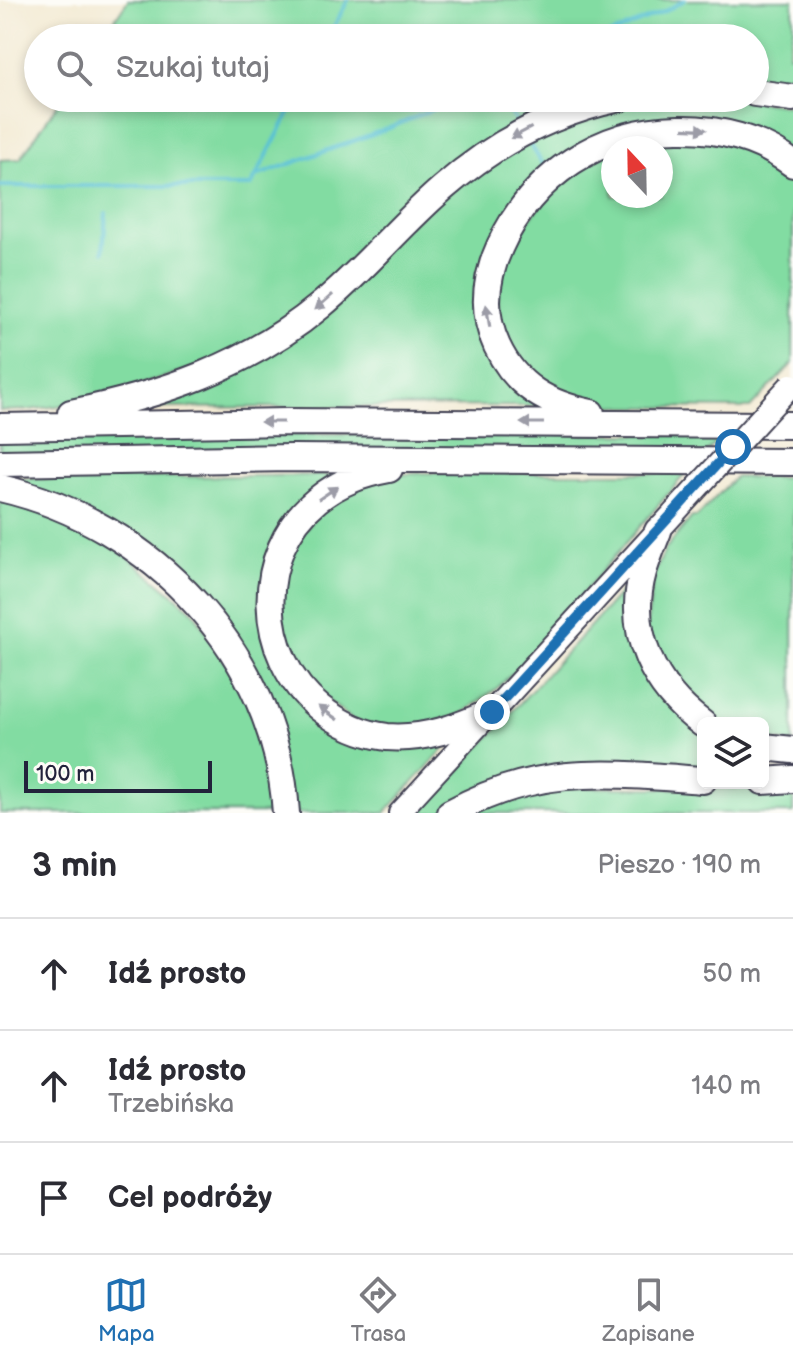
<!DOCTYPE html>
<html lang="pl">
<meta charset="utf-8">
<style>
:root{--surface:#fff;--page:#f7f7f7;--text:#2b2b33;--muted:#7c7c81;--line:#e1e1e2;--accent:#1f6fb2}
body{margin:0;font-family:"Balsamiq Sans",sans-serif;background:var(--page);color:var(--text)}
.controls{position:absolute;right:24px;bottom:24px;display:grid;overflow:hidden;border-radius:12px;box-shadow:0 4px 12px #0003}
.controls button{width:72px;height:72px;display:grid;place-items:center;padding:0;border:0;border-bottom:2px solid var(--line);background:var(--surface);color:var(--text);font:40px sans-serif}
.compass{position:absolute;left:601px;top:136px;width:72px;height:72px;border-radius:50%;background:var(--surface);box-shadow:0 4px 12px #0003;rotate:338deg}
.scale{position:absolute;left:24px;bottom:20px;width:188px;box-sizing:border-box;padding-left:8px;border:4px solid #22223b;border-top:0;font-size:22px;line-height:28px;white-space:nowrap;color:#22223b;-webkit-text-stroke:6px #fdfcf7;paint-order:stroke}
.stop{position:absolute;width:24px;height:24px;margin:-18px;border:6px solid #1f6fb2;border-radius:50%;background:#fff}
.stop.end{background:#1f6fb2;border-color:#fff;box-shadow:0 2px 8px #0008}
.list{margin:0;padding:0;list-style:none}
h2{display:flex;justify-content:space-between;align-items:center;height:104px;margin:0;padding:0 32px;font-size:34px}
h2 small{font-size:26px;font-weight:400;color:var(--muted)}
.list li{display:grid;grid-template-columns:52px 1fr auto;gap:24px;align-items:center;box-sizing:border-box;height:112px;padding:0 32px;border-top:2px solid var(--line)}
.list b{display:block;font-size:30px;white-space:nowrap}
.list p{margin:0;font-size:26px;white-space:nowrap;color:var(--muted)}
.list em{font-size:26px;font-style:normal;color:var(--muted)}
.icon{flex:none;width:44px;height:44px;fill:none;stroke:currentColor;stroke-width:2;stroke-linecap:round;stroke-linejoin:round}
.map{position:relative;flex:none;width:793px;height:813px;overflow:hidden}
.search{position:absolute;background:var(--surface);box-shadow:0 4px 12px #0003;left:24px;right:24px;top:24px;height:88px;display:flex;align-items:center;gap:20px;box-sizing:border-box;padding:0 28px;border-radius:44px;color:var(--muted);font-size:30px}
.sheet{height:440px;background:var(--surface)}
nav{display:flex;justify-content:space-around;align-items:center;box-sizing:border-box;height:112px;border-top:2px solid var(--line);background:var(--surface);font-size:22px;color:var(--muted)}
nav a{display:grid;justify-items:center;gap:4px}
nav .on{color:var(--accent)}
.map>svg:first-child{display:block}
</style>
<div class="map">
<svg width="793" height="813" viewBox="0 0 793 813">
<rect width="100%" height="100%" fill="#fdfcf7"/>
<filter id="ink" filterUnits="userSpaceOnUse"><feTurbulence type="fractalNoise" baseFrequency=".0125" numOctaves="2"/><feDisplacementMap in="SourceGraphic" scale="16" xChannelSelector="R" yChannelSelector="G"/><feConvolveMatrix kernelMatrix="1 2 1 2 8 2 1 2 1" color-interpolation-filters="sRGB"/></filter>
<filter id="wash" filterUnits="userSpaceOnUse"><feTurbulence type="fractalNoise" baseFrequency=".006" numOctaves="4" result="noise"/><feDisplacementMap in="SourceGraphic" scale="32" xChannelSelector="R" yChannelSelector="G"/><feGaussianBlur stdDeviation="1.8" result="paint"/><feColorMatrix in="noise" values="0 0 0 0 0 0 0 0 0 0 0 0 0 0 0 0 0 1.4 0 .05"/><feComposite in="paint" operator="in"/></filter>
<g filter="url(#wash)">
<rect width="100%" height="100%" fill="#f3ead3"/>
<!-- green -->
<path fill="#82dca2" stroke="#527f6e" stroke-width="2" d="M128 0H793V29L788 54 793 55V92L755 87V38H102Z
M62 98H588L557 108 341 278 225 358 86 402 29 410 0 411V160L20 159Z
M662 98H732L793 106V152L749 130 567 153 480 280 538 406 127 408 227 373 478 168 608 107Z
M680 135 739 145 793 174V363L750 408 624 407 580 402 541 387 516 363 499 326 497 287 511 245 554 186 613 149V196H661V148H616Z
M725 434 706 453 0 457V435Z
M422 473H686L523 663 496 689 460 715 399 731 354 721 303 681 278 618 286 555 327 501 383 476Z
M344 475 319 489 262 599 328 722 457 735 385 813H293L204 602 5 479Z
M735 477 793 478V743L763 739V723H714L687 705 646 631 654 574 666 548 692 517H697Z
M0 496 99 533 193 611 254 708 279 813H0Z
M633 579 632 634 703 732V775L606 768 437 813H420Z
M793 786V813H461L525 787 744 789Z"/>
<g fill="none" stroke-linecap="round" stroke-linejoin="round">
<!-- stream -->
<path stroke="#58c1d4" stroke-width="4" d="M328 38 348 0
M602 38 663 12 685 0
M500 98 518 125
M528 141 546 169
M259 175 392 127 460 98
M0 186H251L297 98
M103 252 106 213"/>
</g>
</g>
<g filter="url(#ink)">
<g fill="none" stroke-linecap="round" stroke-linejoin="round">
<!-- secondary casing -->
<g stroke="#414052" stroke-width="24">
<path id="secondary" d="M399 813 488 716"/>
</g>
<!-- primary casing -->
<g stroke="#414052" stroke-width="26">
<path id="primary" d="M492 712 675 512"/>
</g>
<!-- highway casing -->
<g stroke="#414052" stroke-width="30">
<path id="highway" d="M755 93 793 98
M71 413C161 395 248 366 320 306 364 270 400 225 443 188 494 143 554 112 620 98
M591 413C548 404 516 387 497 346 481 312 485 279 500 246 532 175 601 130 678 129 719 128 760 139 793 164
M0 427 287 422 793 425
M0 463 292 458 793 462
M389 469C362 474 339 482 317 500 253 552 256 657 320 708 339 723 362 734 387 737 425 740 458 727 492 712
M0 488C153 523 276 654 286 813
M658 531C653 544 647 558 643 572 626 633 654 688 703 724
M763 747 793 750
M763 781 793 779
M450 813C539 764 606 773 703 780"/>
</g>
<!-- secondary -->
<use href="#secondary" stroke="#fff" stroke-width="20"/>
<!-- primary -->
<use href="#primary" stroke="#fff" stroke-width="22"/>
<!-- highway -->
<use href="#highway" stroke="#fff" stroke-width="26"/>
<!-- primary-bridge casing -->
<g stroke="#414052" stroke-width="26" stroke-linecap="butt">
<path id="primary-bridge" d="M675 512 791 385"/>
</g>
<!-- primary-bridge -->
<use href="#primary-bridge" stroke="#fff" stroke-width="22"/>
</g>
<!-- one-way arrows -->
<defs><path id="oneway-solid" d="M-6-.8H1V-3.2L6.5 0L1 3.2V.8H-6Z" transform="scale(2)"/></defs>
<g fill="#9c9ca7">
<use href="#oneway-solid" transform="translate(695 129) rotate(3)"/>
<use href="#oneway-solid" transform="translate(521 133) rotate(152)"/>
<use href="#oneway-solid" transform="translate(324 302) rotate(139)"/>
<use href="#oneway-solid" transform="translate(488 316) rotate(-99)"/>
<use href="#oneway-solid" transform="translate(272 422) rotate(180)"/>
<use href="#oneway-solid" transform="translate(532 423) rotate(-180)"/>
<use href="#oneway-solid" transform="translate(328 493) rotate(-34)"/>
<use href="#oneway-solid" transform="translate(328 713) rotate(-145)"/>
</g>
</g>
<g fill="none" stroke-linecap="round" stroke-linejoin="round" filter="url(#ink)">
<!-- route -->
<path stroke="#1f6fb2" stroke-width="10" d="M492 712 733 447"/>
</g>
</svg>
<div class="controls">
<button><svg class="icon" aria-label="layers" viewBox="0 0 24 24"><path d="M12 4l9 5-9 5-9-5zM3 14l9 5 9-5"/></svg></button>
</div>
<svg class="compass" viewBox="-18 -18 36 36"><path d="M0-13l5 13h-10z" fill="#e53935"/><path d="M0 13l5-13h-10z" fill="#7c7c81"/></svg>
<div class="scale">100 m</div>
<div class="stop" style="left:733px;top:447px"></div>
<div class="stop end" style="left:492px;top:712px"></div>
<div class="search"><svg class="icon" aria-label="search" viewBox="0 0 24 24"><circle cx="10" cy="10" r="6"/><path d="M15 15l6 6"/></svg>Szukaj tutaj</div>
</div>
<section class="sheet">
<h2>3 min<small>Pieszo · 190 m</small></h2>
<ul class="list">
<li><svg class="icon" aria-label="ahead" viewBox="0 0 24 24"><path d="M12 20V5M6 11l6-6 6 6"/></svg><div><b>Idź prosto</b></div><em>50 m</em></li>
<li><svg class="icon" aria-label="ahead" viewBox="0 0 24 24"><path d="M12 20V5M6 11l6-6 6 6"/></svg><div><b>Idź prosto</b><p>Trzebińska</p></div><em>140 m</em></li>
<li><svg class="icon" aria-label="arrive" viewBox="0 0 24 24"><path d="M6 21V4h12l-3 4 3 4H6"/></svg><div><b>Cel podróży</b></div></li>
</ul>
</section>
<nav>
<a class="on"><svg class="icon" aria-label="map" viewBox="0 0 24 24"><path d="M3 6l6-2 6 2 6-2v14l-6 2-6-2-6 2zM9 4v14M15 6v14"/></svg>Mapa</a>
<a><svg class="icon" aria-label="directions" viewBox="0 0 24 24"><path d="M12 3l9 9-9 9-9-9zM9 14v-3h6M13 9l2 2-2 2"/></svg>Trasa</a>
<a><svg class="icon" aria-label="saved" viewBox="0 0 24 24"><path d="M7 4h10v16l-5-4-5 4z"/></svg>Zapisane</a>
</nav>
